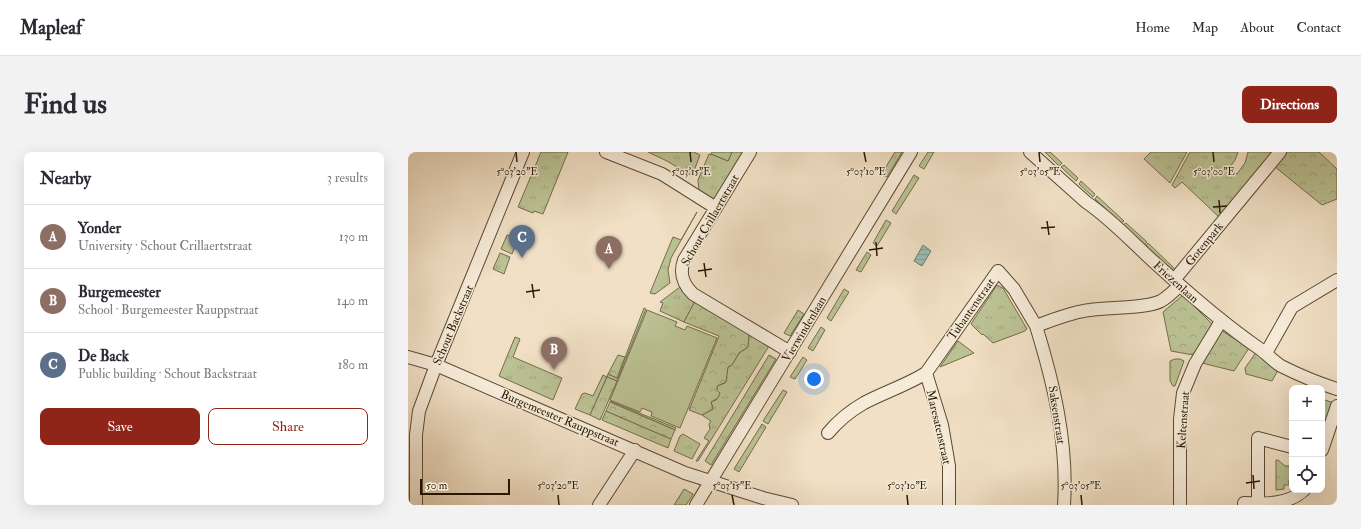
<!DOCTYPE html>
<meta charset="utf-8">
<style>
:root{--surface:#fff;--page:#f2f2f3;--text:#2b2b33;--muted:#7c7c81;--line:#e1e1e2;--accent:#8f2418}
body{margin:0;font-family:"IM FELL Double Pica",serif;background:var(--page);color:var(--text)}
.controls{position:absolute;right:12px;bottom:12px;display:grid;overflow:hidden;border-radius:8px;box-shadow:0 4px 16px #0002}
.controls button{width:36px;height:36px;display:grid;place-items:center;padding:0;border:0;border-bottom:1px solid var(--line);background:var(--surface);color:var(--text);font:20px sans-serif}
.scale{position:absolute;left:12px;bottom:10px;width:90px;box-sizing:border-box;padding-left:4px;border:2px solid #281802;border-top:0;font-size:11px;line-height:14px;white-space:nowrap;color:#281802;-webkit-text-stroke:3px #f6ebd9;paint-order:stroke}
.you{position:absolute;left:406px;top:227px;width:14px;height:14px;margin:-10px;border:3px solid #fff;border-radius:50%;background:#1a73e8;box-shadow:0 0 0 6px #1a73e833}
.badge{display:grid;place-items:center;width:26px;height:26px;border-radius:50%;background:var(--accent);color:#fff;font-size:13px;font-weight:700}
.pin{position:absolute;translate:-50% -33px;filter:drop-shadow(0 1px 2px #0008)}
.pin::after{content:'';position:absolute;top:21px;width:14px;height:12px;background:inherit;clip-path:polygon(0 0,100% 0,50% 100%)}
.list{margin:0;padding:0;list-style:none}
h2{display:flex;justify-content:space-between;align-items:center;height:52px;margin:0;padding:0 16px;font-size:17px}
h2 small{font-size:13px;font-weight:400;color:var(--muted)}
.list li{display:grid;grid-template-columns:26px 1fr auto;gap:12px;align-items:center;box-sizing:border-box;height:64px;padding:0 16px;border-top:1px solid var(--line)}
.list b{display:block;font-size:15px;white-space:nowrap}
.list p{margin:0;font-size:13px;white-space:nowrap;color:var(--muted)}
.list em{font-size:13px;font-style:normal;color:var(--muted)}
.actions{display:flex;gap:8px;padding:12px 16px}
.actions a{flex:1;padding:9px 0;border:1px solid var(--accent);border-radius:8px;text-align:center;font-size:14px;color:var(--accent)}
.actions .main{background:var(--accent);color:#fff}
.icon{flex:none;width:22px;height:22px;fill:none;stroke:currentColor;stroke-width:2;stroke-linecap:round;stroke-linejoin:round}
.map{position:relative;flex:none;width:929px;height:353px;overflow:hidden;border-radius:8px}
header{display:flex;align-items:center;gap:24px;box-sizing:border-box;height:56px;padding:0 20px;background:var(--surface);border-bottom:1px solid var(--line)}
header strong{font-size:19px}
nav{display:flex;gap:22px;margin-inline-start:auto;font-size:14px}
.intro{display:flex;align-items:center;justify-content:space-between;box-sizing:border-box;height:96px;padding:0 24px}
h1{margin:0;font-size:28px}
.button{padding:10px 18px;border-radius:8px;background:var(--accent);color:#fff;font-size:14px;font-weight:700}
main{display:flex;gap:24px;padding:0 24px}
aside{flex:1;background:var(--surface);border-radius:8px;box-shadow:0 4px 16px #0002}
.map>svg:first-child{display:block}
</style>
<header>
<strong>Mapleaf</strong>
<nav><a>Home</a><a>Map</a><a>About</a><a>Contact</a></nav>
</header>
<div class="intro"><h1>Find us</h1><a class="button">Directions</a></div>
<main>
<aside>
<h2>Nearby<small>3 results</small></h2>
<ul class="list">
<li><span class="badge" style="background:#8d6e63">A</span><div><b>Yonder</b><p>University · Schout Crillaertstraat</p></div><em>130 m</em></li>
<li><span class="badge" style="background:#8d6e63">B</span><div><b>Burgemeester</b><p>School · Burgemeester Rauppstraat</p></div><em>140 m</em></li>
<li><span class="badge" style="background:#5c6f8a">C</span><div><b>De Back</b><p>Public building · Schout Backstraat</p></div><em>180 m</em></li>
</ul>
<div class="actions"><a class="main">Save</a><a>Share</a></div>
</aside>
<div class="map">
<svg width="929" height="353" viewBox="0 0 929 353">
<defs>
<pattern id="grass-tufts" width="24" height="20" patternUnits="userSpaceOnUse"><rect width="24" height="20" fill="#bbc294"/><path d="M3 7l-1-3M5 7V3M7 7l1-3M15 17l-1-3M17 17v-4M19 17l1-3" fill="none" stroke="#a1a67e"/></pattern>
<pattern id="forest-crowns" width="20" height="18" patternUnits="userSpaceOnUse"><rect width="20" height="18" fill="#bbc294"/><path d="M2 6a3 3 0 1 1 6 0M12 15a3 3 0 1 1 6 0" fill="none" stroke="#a1a67e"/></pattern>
<pattern id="water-rules" width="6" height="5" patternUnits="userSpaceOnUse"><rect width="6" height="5" fill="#9bbdb5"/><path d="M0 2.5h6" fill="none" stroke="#86a29a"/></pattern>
</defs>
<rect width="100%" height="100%" fill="#f1e0c5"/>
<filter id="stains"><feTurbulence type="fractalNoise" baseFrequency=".005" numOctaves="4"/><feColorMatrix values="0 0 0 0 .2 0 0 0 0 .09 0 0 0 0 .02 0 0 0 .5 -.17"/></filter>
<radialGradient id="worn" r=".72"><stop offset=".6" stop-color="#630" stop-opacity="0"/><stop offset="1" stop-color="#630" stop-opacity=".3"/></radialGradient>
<!-- grass -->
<path fill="url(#grass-tufts)" stroke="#726d4b" d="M133 0H160L135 62 126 59 125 61 110 55Z
M240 0H286L292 3 284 24 259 9Z
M324 0H336L306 49 291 38 290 28 301 2 303 3V2L320 9Z
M487 0H494L479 25 473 23Z
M520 0H526L516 17 511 14Z
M637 0H642L654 11 651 14Z
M743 0H779L762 31 736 7Z
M782 0H830L827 8 822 15 829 22 837 11 840 0H866L812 66 774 30 767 36 764 33Z
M656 13 670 26 668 29 653 15Z
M506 23 511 26 488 62 484 59Z
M673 29 687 42 685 45 671 32Z
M689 44 716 69 713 71 687 47Z
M289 60 263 106 260 118 262 131 247 142 242 141 265 85 273 88Z
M478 68 483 71 469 94 465 91Z
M718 71 739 90 736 93 715 73Z
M103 81 111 84 104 102 93 97 99 83 101 84Z
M740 91 768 118 766 121 738 94Z
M459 100 463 103 453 120 448 118Z
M92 101 102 105 96 122 85 117Z
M589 133 595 136 619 177 617 179 585 191 575 182 574 183 563 172Z
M272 135 275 140 287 149 276 170 252 159 255 151 252 150Z
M436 137 441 140 423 169 419 166Z
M236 156 238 157 209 229 199 225 182 263 167 257 174 242 177 241 185 244 195 223 199 225 200 222 209 226Z
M390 158 396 162 382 184 376 181Z
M413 175 417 178 405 199 400 196Z
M341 182 361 194 290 309H288L301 289 296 286 302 277 301 272 303 269 294 263 305 257 303 250 308 248 312 241 309 238V234L317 231 320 215 324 213 331 201 340 195Z
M107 185 112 187 105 205 154 226 145 248 91 224Z
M550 189 566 201 532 215Z
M849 199 870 218 864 229 838 222 837 216Z
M361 203 368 207 303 313 297 309Z
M395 205 399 208 387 227 382 225Z
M767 207H772L776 209 767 234H765L762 229V209Z
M375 238 379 240 360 272 355 269Z
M914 247 926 251 914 285Z
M202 249 268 276 267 278 202 250Z
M198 259 263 287 260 296 194 268Z
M354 272 358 275 331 320 326 317Z
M275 282 292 292 284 307 266 299 272 284Z
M868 308H870L877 314H884V328H881V333H876V337L868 338Z
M276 337 285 342 278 353H266Z"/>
<!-- forest -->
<path fill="url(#forest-crowns)" stroke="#726d4b" d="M304 0H324L320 9 303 2Z
M878 0H911L929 17V47L914 53 866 14Z
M775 143 805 173 841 196 826 219 794 211 785 203 763 199 755 160Z
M287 149 341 182 340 195 331 201 324 213 320 215 318 230 309 234V238L312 241 310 246 303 250 305 257 294 263 281 258 311 184 276 170Z
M210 203 217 205 209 226 200 222Z
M199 225 209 229 192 268 182 263Z
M202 250 267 278 263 287 198 259Z"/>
<!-- pitch -->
<path fill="#bbc294" stroke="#726d4b" d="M239 158 269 170 267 174 277 178 279 174 309 186 272 276 243 264 244 260 234 256 232 260 202 248Z"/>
<!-- water -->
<path fill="url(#water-rules)" stroke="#6d7b6d" d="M515 93 523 99 514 114 506 109Z"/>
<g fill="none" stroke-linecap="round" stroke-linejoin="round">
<!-- minor casing -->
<g stroke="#5a4a33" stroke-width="14">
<path id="minor" d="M198 0 254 22 308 56
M342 0 276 108C271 122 275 132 285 142L382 200
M622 0 678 50C703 67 724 90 746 110 780 141 814 171 852 197 859 202 865 209 873 214 891 223 910 231 929 237
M766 128 872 0
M628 174C646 232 660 292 656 353
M858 201 884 155 929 128
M0 205 28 213 277 321 355 346 384 353
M518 221 534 273 541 314V353
M420 281C430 269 442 259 456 251 477 240 499 233 518 221L590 119 606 137 628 174C645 168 663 160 682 158 700 155 738 157 753 149 760 145 766 139 772 133
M914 298 929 254
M850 352V286L884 295
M8 353V283L11 259 28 213 115 0
M191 353 227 298
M288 353 503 0
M772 353V267L775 241 787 212 813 169
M836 353V351C857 352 880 353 896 338"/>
</g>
<!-- minor -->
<use href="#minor" stroke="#f6ebd9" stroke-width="12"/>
</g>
<!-- ticks -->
<path fill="none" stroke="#281802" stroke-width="1.5" d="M108 0 109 10M282 0 283 10M456 0 458 10M631 0 632 10M805 0 806 10M811 48 812 61M805 55 819 54M639 69 641 83M633 76 647 75M468 90 469 104M461 98 475 96M296 111 298 125M290 119 304 117M124 132 126 146M118 140 132 138M845 323 846 337M838 331 852 329M150 343 151 353M324 343 326 353M499 343 500 353M673 343 674 353"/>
<g text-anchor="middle" stroke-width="3" stroke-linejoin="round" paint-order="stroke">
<!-- street labels -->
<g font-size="12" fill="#281802" stroke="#f6ebd9">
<text transform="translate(302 68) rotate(-60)" y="4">Schout Crillaertstraat</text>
<text transform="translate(796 92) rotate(-51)" y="4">Gotenpark</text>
<text transform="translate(768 130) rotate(42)" y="4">Friezenlaan</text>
<text transform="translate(563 157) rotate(-55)" y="4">Tubantenstraat</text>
<text transform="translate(45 173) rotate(-67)" y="4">Schout Backstraat</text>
<text transform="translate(396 177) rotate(-59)" y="4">Vierwindenlaan</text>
<text transform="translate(649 263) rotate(81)" y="4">Saksenstraat</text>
<text transform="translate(152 266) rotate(23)" y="4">Burgemeester Rauppstraat</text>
<text transform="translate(775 268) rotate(-86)" y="4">Keltenstraat</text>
<text transform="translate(531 275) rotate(77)" y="4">Maresatenstraat</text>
</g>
</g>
<g font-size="10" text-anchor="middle" fill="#281802" stroke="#f6ebd9" stroke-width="3" stroke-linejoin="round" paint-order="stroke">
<text x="109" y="23">5°03'20"E</text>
<text x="283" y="23">5°03'15"E</text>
<text x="458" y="23">5°03'10"E</text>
<text x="632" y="23">5°03'05"E</text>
<text x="806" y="23">5°03'00"E</text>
<text x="150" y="337">5°03'20"E</text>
<text x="324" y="337">5°03'15"E</text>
<text x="499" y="337">5°03'10"E</text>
<text x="673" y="337">5°03'05"E</text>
</g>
<rect width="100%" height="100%" filter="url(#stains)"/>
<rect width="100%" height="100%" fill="url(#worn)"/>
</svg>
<div class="controls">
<button>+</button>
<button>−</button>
<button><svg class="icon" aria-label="locate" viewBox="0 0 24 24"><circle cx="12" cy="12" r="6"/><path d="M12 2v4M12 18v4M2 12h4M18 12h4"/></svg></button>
</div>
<div class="scale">50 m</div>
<div class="you"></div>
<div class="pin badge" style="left:201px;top:117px;background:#8d6e63">A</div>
<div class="pin badge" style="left:146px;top:218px;background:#8d6e63">B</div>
<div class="pin badge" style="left:114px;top:106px;background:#5c6f8a">C</div>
</div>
</main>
